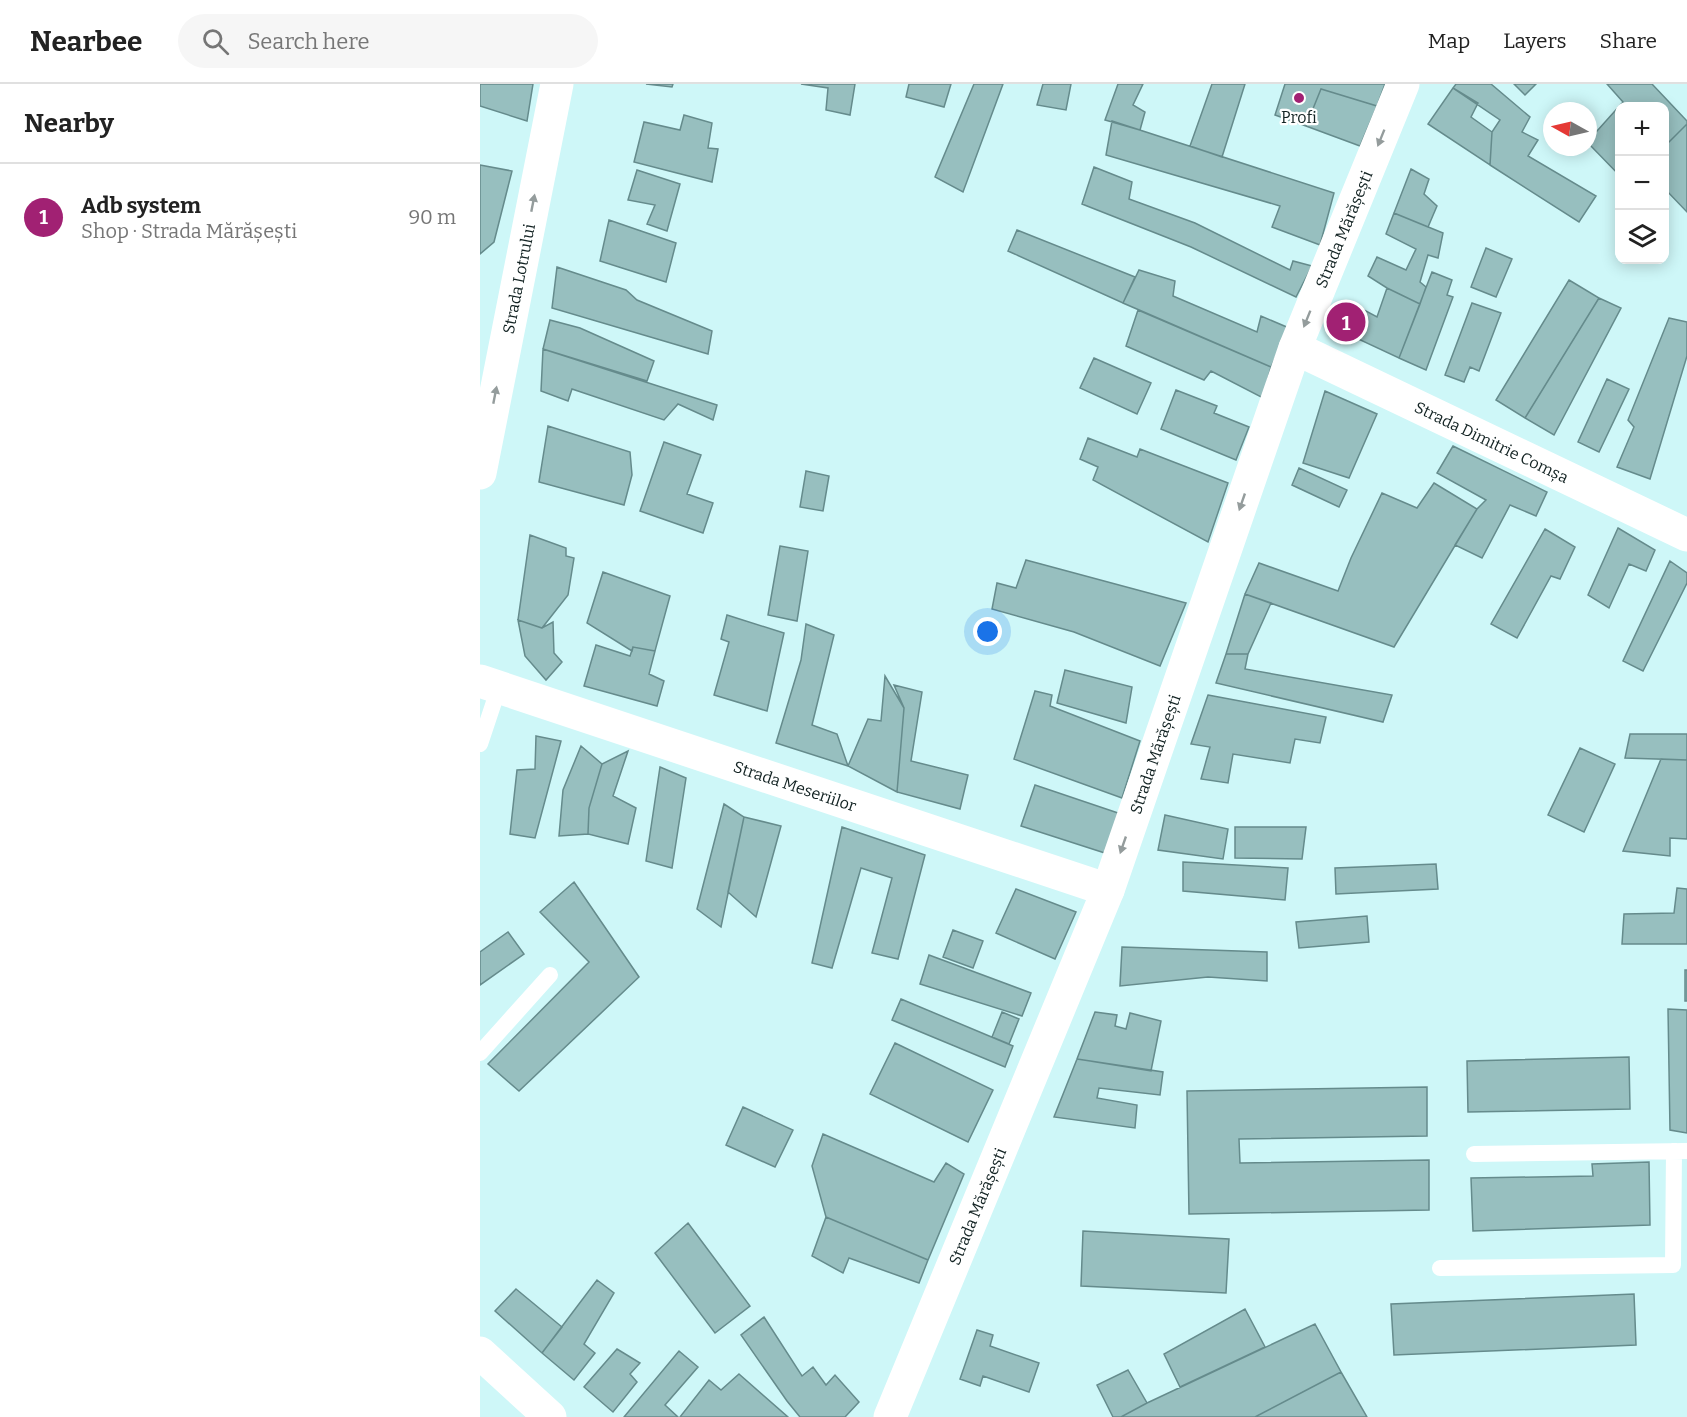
<!DOCTYPE html>
<meta charset="utf-8">
<style>
:root{--surface:#fff;--page:#f6f6f6;--text:#222;--muted:#767676;--line:#e0e0e0;--accent:#a12173}
body{margin:0;font-family:Bitter,serif;background:var(--page);color:var(--text)}
.controls{position:absolute;right:18px;top:18px;display:grid;overflow:hidden;border-radius:12px;box-shadow:0 3px 15px #0003}
.controls button{width:54px;height:54px;display:grid;place-items:center;padding:0;border:0;border-bottom:2px solid var(--line);background:var(--surface);color:var(--text);font:30px sans-serif}
.compass{position:absolute;left:1063px;top:18px;width:54px;height:54px;border-radius:50%;background:var(--surface);box-shadow:0 3px 15px #0003;rotate:278deg}
.you{position:absolute;left:508px;top:548px;width:21px;height:21px;margin:-15px;border:4px solid #fff;border-radius:50%;background:#1a73e8;box-shadow:0 0 0 9px #1a73e833}
.badge{display:grid;place-items:center;width:39px;height:39px;border-radius:50%;background:var(--accent);color:#fff;font-size:20px;font-weight:700}
.pin{position:absolute;translate:-50% -50%;border:3px solid #fff;box-shadow:0 2px 6px #0006}
.list{margin:0;padding:0;list-style:none}
h2{display:flex;justify-content:space-between;align-items:center;height:78px;margin:0;padding:0 24px;font-size:26px}
h2 small{font-size:20px;font-weight:400;color:var(--muted)}
.list li{display:grid;grid-template-columns:39px 1fr auto;gap:18px;align-items:center;box-sizing:border-box;height:108px;padding:0 24px;border-top:2px solid var(--line)}
.list b{display:block;font-size:22px;white-space:nowrap}
.list p{margin:0;font-size:20px;white-space:nowrap;color:var(--muted)}
.list em{font-size:20px;font-style:normal;color:var(--muted)}
.icon{flex:none;width:33px;height:33px;fill:none;stroke:currentColor;stroke-width:2;stroke-linecap:round;stroke-linejoin:round}
.map{position:relative;flex:none;width:1207px;height:1333px;overflow:hidden}
header{display:flex;align-items:center;gap:36px;box-sizing:border-box;height:84px;padding:0 30px;background:var(--surface);border-bottom:2px solid var(--line)}
header strong{font-size:28px}
nav{display:flex;gap:33px;margin-inline-start:auto;font-size:21px}
.search{width:420px;height:54px;background:var(--page);display:flex;align-items:center;gap:15px;box-sizing:border-box;padding:0 21px;border-radius:33px;color:var(--muted);font-size:22px}
main{display:flex}
aside{flex:1;background:var(--surface)}
.map>svg:first-child{display:block}
</style>
<header>
<strong>Nearbee</strong>
<div class="search"><svg class="icon" aria-label="search" viewBox="0 0 24 24"><circle cx="10" cy="10" r="6"/><path d="M15 15l6 6"/></svg>Search here</div>
<nav><a>Map</a><a>Layers</a><a>Share</a></nav>
</header>
<main>
<aside>
<h2>Nearby<small></small></h2>
<ul class="list">
<li><span class="badge">1</span><div><b>Adb system</b><p>Shop · Strada Mărășești</p></div><em>90 m</em></li>
</ul>
</aside>
<div class="map">
<svg width="1207" height="1333" viewBox="0 0 1207 1333">
<rect width="100%" height="100%" fill="#cef7f8"/>
<!-- building -->
<path fill="#97bfbf" stroke="#658b8c" stroke-width="1.5" d="M0 0H53L47 37 0 22Z
M166 0H193L192 3Z
M321 0H375L370 31 346 26 348 4Z
M429 0H471L464 23 426 13Z
M494 0H523L483 108 455 93Z
M563 0H591L586 26 557 21Z
M638 0H663L653 21 665 28 660 46 625 36Z
M732 0H765L742 73 710 62Z
M805 0H905L897 22 841 5 826 42 795 31Z
M976 0H1011L1050 33 1042 48 1058 56 1048 72 1116 112 1099 138 1010 81 1012 48 1020 36 973 4Z
M1034 0H1056L1045 11Z
M1127 0H1172L1207 37V40L1184 63V22H1140V92L1108 59V57L1143 18Z
M973 4 998 19 991 33 1012 48 1010 81 948 40Z
M841 5 897 22 880 62 826 42Z
M204 31 232 39 228 64 238 65 232 98 154 78 164 38 200 46Z
M632 37 854 109 840 161 792 143 800 122 626 71Z
M1207 40V128L1184 104V63Z
M0 81 32 87 14 158 0 170Z
M614 83 652 98 649 115 715 139 810 186 813 177 832 182 816 213 711 163 602 120Z
M931 85 949 95 944 110 957 122 948 143 914 129Z
M157 86 200 100 187 147 167 140 175 121 148 116Z
M914 129 963 149 958 174 948 171 940 198 946 203 940 220 907 204 888 192 897 173 926 186 936 165 906 150Z
M129 136 196 159 186 198 120 177Z
M537 146 655 193 643 219 528 167Z
M1006 164 1032 175 1016 213 991 203Z
M77 183 146 206 157 216 232 247 228 270 72 224Z
M659 186 695 197 693 212 777 248 781 232 809 244 791 283 643 219Z
M952 188 972 196 967 211 973 213 946 286 919 274Z
M1089 196 1119 214 1045 334 1016 316Z
M907 204 940 220 919 274 861 247 873 220 897 233Z
M1119 214 1141 224 1074 351 1045 334Z
M992 219 1021 229 999 287 990 283 984 298 965 291Z
M658 226 791 283 783 314 731 287 724 296 646 262Z
M1189 234 1207 238V272L1170 395 1137 383 1154 343 1148 336Z
M70 236 100 244 174 277 167 297 63 265Z
M63 265 237 321 233 336 198 320 184 336 92 305 88 317 61 307Z
M614 274 671 299 657 330 600 304Z
M1127 295 1149 305 1119 368 1098 358Z
M696 306 737 322 734 329 769 343 756 376 681 345Z
M845 307 897 330 869 394 823 379Z
M68 342 150 368 152 391 144 421 59 398Z
M608 354 657 373 660 365 748 399 728 458 613 396 618 383 600 375Z
M184 358 221 371 207 410 233 419 223 449 160 427Z
M973 362 1067 408 1056 432 1030 421 1002 474 975 461 997 425 1006 416 957 389Z
M819 384 867 406 859 423 812 401Z
M326 387 349 392 343 427 320 423Z
M954 399 997 425 914 563 765 510 779 479 858 507 871 474 902 409 937 424Z
M1138 444 1175 466 1166 487 1149 480 1129 524 1108 511Z
M1065 445 1095 463 1080 495 1071 492 1037 554 1011 540Z
M50 451 86 464V472L94 474 88 511 62 544 38 536Z
M300 462 328 467 317 537 288 531Z
M546 476 706 519 680 582 594 548 512 525 517 499 536 504Z
M1190 477 1207 489V499L1163 587 1143 577Z
M123 488 190 512 175 567 153 563 152 567 107 539Z
M765 510 791 519 768 570H746Z
M247 531 304 549 287 627 234 611 249 558 241 555Z
M38 536 62 544 73 538 74 569 82 578 66 596 45 572Z
M326 540 354 551 332 641 357 650 368 682 296 659 321 576Z
M116 561 150 572 153 563 175 567 169 590 184 597 177 622 104 602Z
M746 570H768L765 585 912 611 903 638 736 599Z
M585 586 652 603 646 639 577 619Z
M405 592 424 624 417 708 368 682 388 635 401 637Z
M414 601 442 608 431 677 488 691 480 725 417 708 424 624Z
M555 607 572 611 570 622 660 657 642 714 534 675Z
M728 611 846 633 840 659 815 655 810 679 753 670 748 699 721 695 730 663 711 660Z
M1150 650H1207V676L1145 674Z
M56 652 81 657 55 754 30 750 37 686 55 685Z
M101 662 122 680 109 724 108 750 79 752 83 706Z
M1100 664 1135 680 1104 748 1068 731Z
M148 667 133 712 156 724 148 760 108 750 109 724 122 680Z
M1181 675 1207 676V755L1190 754V772L1143 767Z
M180 683 206 694 192 784 166 777Z
M555 701 644 731 631 771 541 742Z
M244 720 264 733 241 843 217 825Z
M685 731 748 745 743 775 678 766Z
M264 733 301 742 276 833 248 808Z
M362 743 445 771 418 875 392 869 412 794 381 784 352 884 332 879Z
M755 743H826L822 775 755 774Z
M703 778 808 784 805 816 703 807Z
M956 780 958 805 856 810 855 784Z
M94 798 159 893 39 1007 8 980 109 878 60 828Z
M1197 804 1207 805V860H1142L1144 830 1194 829Z
M536 805 596 828 575 875 516 849Z
M887 832 889 858 819 864 816 838Z
M473 846 503 857 493 884 463 873Z
M28 848 44 870 0 901V868Z
M642 863 787 868V897L728 893 640 902Z
M449 871 551 909 542 932 440 900Z
M1205 886H1207V917H1205Z
M421 915 533 962 525 983 412 936Z
M1188 925 1207 926V1049L1190 1046Z
M522 928 539 935 529 960 512 953Z
M615 928 637 931 635 942 646 945 650 929 681 937 671 987 597 975Z
M415 959 513 1006 488 1058 390 1010Z
M1149 973 1150 1025 988 1028 987 977Z
M597 975 683 988 680 1011 619 1004 617 1014 657 1021 655 1044 574 1033Z
M947 1003V1052L759 1055 760 1079 949 1076V1126L709 1130 707 1007Z
M263 1023 313 1046 295 1083 246 1061Z
M343 1050 454 1098 466 1079 484 1090 448 1176 346 1133 332 1082Z
M1169 1078 1170 1141 993 1147 991 1094 1113 1092 1112 1080Z
M346 1133 448 1176 439 1199 369 1174 363 1189 332 1172Z
M208 1139 270 1222 235 1249 175 1169Z
M603 1147 749 1155 746 1209 601 1202Z
M117 1196 134 1209 104 1260 115 1269 94 1296 62 1269Z
M36 1205 82 1243 62 1269 15 1227Z
M1154 1210 1156 1261 914 1271 911 1220Z
M765 1225 785 1263 700 1303 684 1270Z
M284 1233 322 1292 333 1283 346 1301 355 1291 379 1318 365 1333H320L307 1317 261 1251Z
M835 1240 861 1288 775 1333H641L667 1319Z
M497 1246 513 1251 510 1262 559 1279 549 1308 503 1292 500 1302 480 1295Z
M137 1265 160 1279 150 1290 157 1298 133 1328 104 1303Z
M199 1267 218 1283 185 1321 198 1333H144Z
M648 1286 667 1319 641 1333H633L617 1301Z
M861 1288 887 1333H775Z
M259 1290 308 1333H200L229 1296 241 1306Z"/>
<g fill="none" stroke-linecap="round" stroke-linejoin="round">
<!-- service -->
<path stroke="#fff" stroke-width="16" d="M0 660 19 603
M0 969 70 891
M994 1070 1207 1067
M960 1184 1193 1181 1194 1067"/>
<!-- minor -->
<g stroke="#fff" stroke-width="33">
<path id="s1" d="M815 264 1207 451"/>
<path id="s2" d="M0 389 77 0"/>
<path id="s3" d="M0 597 628 806"/>
<path id="s4" d="M410 1333 628 806 815 264 923 0"/>
</g>
<!-- tertiary -->
<path stroke="#fff" stroke-width="33" d="M0 1269 70 1333"/>
</g>
<!-- one-way arrows -->
<defs><path id="oneway-solid" d="M-6-.8H1V-3.2L6.5 0L1 3.2V.8H-6Z" transform="scale(1.5)"/></defs>
<g fill="#949c9c">
<use href="#oneway-solid" transform="translate(901 54) rotate(112)"/>
<use href="#oneway-solid" transform="translate(53 119) rotate(-79)"/>
<use href="#oneway-solid" transform="translate(827 235) rotate(112)"/>
<use href="#oneway-solid" transform="translate(15 311) rotate(-79)"/>
<use href="#oneway-solid" transform="translate(762 418) rotate(109)"/>
<use href="#oneway-solid" transform="translate(643 761) rotate(109)"/>
</g>
<!-- markers -->
<circle fill="#a12173" stroke="#fff" stroke-width="2" cx="819" cy="14" r="6"/>
<g text-anchor="middle" stroke-width="4.5" stroke-linejoin="round" paint-order="stroke">
<!-- poi labels -->
<g font-size="16" fill="#122222" stroke="#fff">
<text x="819" y="39">Profi</text>
</g>
<!-- street labels -->
<g font-size="16" fill="#122222" stroke="#fff">
<text dy="6" stroke="none"><textPath href="#s4" startOffset="1272">Strada Mărășești</textPath></text>
<text dy="6" stroke="none"><textPath href="#s2" startOffset="198">Strada Lotrului</textPath></text>
<text dy="6" stroke="none"><textPath href="#s1" startOffset="218">Strada Dimitrie Comșa</textPath></text>
<text dy="6" stroke="none"><textPath href="#s4" startOffset="714">Strada Mărășești</textPath></text>
<text dy="6" stroke="none"><textPath href="#s3" startOffset="332">Strada Meseriilor</textPath></text>
<text dy="6" stroke="none"><textPath href="#s4" startOffset="228">Strada Mărășești</textPath></text>
</g>
</g>
</svg>
<div class="controls">
<button>+</button>
<button>−</button>
<button><svg class="icon" aria-label="layers" viewBox="0 0 24 24"><path d="M12 4l9 5-9 5-9-5zM3 14l9 5 9-5"/></svg></button>
</div>
<svg class="compass" viewBox="-18 -18 36 36"><path d="M0-13l5 13h-10z" fill="#e53935"/><path d="M0 13l5-13h-10z" fill="#767676"/></svg>
<div class="you"></div>
<div class="pin badge" style="left:866px;top:238px">1</div>
</div>
</main>
